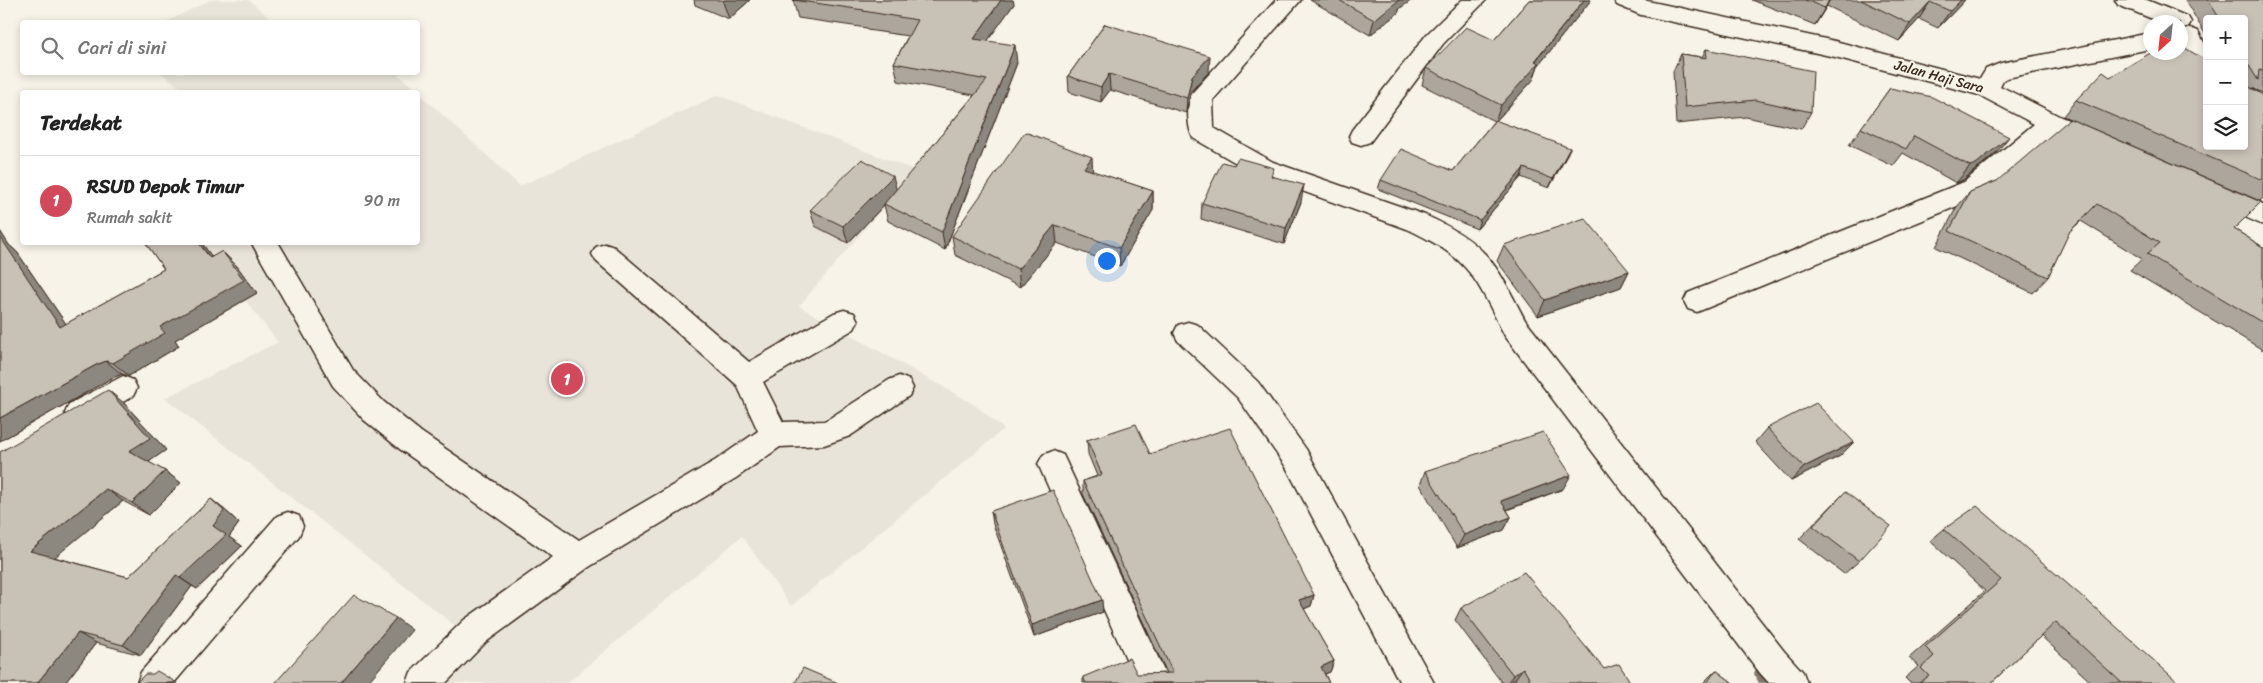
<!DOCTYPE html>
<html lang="id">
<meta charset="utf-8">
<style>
:root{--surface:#fff;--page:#f2f2f2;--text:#222;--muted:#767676;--line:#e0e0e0;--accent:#d1495b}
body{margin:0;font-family:Sriracha,sans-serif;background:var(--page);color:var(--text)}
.controls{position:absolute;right:15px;top:15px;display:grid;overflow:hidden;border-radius:5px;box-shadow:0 2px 8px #0003}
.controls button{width:45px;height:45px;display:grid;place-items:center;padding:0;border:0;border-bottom:1px solid var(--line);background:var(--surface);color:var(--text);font:25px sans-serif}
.compass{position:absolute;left:2143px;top:15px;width:45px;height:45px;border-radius:50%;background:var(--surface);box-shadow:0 2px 8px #0003;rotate:207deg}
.you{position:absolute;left:1106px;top:260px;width:18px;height:18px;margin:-12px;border:4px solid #fff;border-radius:50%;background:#1a73e8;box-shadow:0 0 0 8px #1a73e833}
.badge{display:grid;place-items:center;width:32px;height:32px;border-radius:50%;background:var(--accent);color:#fff;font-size:16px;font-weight:700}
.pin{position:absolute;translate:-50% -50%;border:2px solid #fff;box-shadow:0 1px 5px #0006}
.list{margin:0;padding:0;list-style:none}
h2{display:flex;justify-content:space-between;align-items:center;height:65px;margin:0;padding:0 20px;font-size:21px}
h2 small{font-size:16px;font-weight:400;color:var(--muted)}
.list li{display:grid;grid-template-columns:32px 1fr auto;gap:15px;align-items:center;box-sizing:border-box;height:90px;padding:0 20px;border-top:1px solid var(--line)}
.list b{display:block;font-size:19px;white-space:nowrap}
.list p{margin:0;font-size:16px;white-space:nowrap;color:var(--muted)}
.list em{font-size:16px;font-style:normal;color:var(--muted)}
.icon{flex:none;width:28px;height:28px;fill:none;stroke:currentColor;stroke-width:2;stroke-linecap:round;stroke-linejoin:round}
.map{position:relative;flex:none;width:2263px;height:683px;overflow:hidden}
.search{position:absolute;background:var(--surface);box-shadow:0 2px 8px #0003;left:20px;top:20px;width:400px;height:55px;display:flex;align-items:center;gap:12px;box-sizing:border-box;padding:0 18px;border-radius:5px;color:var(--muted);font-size:19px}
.panel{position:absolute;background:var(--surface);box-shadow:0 2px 8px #0003;left:20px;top:90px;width:400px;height:155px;border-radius:5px}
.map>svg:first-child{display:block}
</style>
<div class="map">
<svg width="2263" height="683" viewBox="0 0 2263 683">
<rect width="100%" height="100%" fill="#f7f3e8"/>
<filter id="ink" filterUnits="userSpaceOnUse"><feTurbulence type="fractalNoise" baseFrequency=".02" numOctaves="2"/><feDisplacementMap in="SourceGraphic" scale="10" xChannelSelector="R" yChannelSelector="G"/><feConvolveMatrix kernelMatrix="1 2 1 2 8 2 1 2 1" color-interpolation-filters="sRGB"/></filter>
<g filter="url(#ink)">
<!-- built -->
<path fill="#e9e4d9" d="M210 0H249L274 22H166Z
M161 73H397L520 186 718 95 915 170 799 306 975 405 1004 429 791 606 742 536 567 683H443L482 647 165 398 278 342 200 243 418 242V92H186Z"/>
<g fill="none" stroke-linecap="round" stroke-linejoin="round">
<!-- stream -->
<path fill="#84786c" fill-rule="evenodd" d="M1761 667 1766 669 1776 683H1759L1754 674 1756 669Z"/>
<!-- minor casing -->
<g stroke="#3b2a1e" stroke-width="3">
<path id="minor" d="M1276 0H1301L1213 100 1214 128 1273 162 1425 215C1487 243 1495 262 1525 320L1784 651 1803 672 1807 683H1769L1760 673 1505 336C1475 277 1470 258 1407 229L1255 174 1193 138C1187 127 1186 103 1193 92Z
M1462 0H1486L1443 44 1370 142 1361 145 1352 142 1349 136 1352 130 1427 34Z
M1614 0H1643L1835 41 1980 79 1986 69 2001 63 2150 33V49L2007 78 2003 80 2000 86 2061 117 2104 135 2107 141 2104 147 2095 150 2055 134 1982 196 1697 312 1688 309 1684 301 1688 293 1964 182 2034 124 1979 95 1835 57 1641 15 1617 5Z
M2115 0H2147L2188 17 2191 22 2188 27 2180 29V22H2160L2118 5Z
M2190 28 2198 31 2207 48V75C2206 75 2199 73 2199 72 2190 66 2178 40 2182 31Z
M2220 186 2263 204V225L2211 202 2207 195 2211 188Z
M251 242H278L353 370 384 402 421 432 579 540 716 460 758 431 737 385 596 261 592 254 596 247 605 244 614 247 749 362 834 313 844 310 854 313 858 321 854 329 763 382 783 422 824 421 830 418 889 380 899 376 909 380 913 388 909 396 850 436 824 445 780 447 736 478 589 567 486 642 446 683H407L411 672 464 620 553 557 401 450 364 420 333 386Z
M1188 322 1198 325 1258 382 1306 449 1434 683H1400L1286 467 1238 398 1178 341 1174 333 1178 325Z
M123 376 133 380 137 388 133 396 89 422 79 425 69 422 65 413 69 404Z
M1053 451 1063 455 1170 683H1137L1038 464 1043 455Z
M288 512 299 516 303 526 299 536 174 683H137L141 672 277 516Z"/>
</g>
<!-- minor -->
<use href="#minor" fill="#f7f3e8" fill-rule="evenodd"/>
</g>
<!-- wall -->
<path fill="#aca69d" stroke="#3b2a1e" d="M694 0H750L729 19 695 5Z
M793 0H1013L1014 4 987 41 1017 63 945 250 888 221 884 205 848 243 815 226 810 210 897 189 974 95 898 81 894 63 908 36 867 30V28L798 18Z
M1310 0H1412L1400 8 1398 13 1370 35Z
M1529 0H1591L1538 66 1533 80 1496 121 1566 157 1549 188 1521 177 1477 229 1378 189 1381 180 1453 171 1494 121 1422 85 1426 68 1494 40Z
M1752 0H1965L1938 28 1919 19 1899 41 1827 6 1815 25Z
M2185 0H2263V93L2252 88 2263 95V198L2260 201 2063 116 2076 100 2110 77 2244 146V19H2207V37Z
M1105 24 1209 72 1191 91 1186 113 1110 90 1101 102 1069 92 1068 76Z
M1706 49 1811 112 1801 129 1746 117 1676 124 1673 71 1681 54 1702 57Z
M1890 88 1996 153 1963 180 1956 183 1903 153 1893 166 1849 145Z
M1092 171 1153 191V210L1120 266 1057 243 1020 287 955 255 952 236Z
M1997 181 2234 229 2263 247V350L2130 270 2142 259 2081 221 2069 232 2048 277 2033 293 1936 247 1956 208 1970 192Z
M1301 202 1284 244 1201 219 1202 203Z
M0 231 9 245 17 252 66 324 164 269 145 242H201L212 257 236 265 257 293 175 340 179 346 129 376 122 374 112 378 0 441Z
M1504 245 1629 271 1621 287 1538 316 1497 261Z
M124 403 166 450 148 462 165 471 181 483 149 515 123 501 54 557 128 577 211 499 226 511 239 523 229 537 242 546 197 589 192 586 141 655 96 643 65 683H0V452Z
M1767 428 1840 456 1791 481 1755 442Z
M1087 440 1150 454 1314 595 1311 606 1304 609 1334 661 1330 672 1325 674 1329 683H1083V677L1167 673 1083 494V481L1097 476 1088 454Z
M1425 471 1563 489 1507 510 1511 517 1504 530 1457 548 1420 485Z
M1845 492 1859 561 1844 574 1799 539Z
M991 511 1103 612 1034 637 993 524Z
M1944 529 2179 683H2092L2041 636 1991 683H1910L1905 678 1919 666 1909 658 1985 591 1930 541Z
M1461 608 1604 669 1631 683H1517L1515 679 1509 683H1502L1455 620Z
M1716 670 1733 683H1703Z"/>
<!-- shaded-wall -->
<path fill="#8c877f" stroke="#3b2a1e" d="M725 0H750L729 19 723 2Z
M1001 0H1013L1014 4 976 57 974 39Z
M1397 0H1412L1400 8 1398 13 1370 35 1374 20Z
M1584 0H1591L1538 66 1533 80 1495 122 1501 105Z
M1829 0H1830L1815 25 1825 8Z
M1961 0H1965L1938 28 1950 11Z
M1930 2 1919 19 1899 41 1910 24Z
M1015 45 1017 63 945 250 942 232Z
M1210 56 1209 72 1191 91 1186 113 1187 98 1192 76Z
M1109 74 1110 90 1101 102V87Z
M2009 137 1996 153 1963 180 1956 183 1970 166Z
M1570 148 1566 157 1549 188 1553 179Z
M1092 157 1093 176 1084 168Z
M1524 168 1521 177 1477 229 1480 220Z
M893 176 897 192 884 204V205L848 243 843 226Z
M1304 185 1301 202 1284 244 1286 228Z
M1153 191V210L1120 266 1119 248Z
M1055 225 1057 243 1020 287 1018 269Z
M0 231 9 245 17 252 77 340 60 327 0 241Z
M198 242H201L223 272 210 258Z
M222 251 236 265 257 293 175 340 179 346 129 376 113 363Z
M1629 271 1621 287 1538 316 1545 300Z
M106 361 122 374 112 378 0 441V418L96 365Z
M108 390 124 403 166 450 146 464 129 451Z
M1854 442 1840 456 1791 481 1804 467Z
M165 471 181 483 149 515 132 503Z
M1571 475 1563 489 1494 514 1501 501Z
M106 489 123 501 49 562 30 551Z
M211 499 226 511 239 523 229 537 242 546 197 589 180 578 213 526Z
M1511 517 1504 530 1457 548 1464 535Z
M176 575 192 586 141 655 123 645Z
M1314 595 1311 606 1296 612 1299 600Z
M1102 600 1103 612 1034 637 1032 625Z
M396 618 412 630 367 683H341Z
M78 633 96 643 65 683H37Z
M1334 661 1330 672 1317 677 1321 667Z
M1523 668 1515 679 1509 683H1507L1513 675Z"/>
<!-- building -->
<path fill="#c8c1b6" stroke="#3b2a1e" d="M793 0H1001L974 39 1015 45 942 232 884 204 987 80 894 63 917 20 863 11 864 10Z
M1339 0H1399L1374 20Z
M1529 0H1584L1535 61 1539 63 1501 105 1426 68 1466 27 1494 40Z
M1805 0H1829L1825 8Z
M1861 0H1961L1950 11 1930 2 1910 24Z
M2208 0H2263V71L2259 70 2258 80 2244 58V19H2220Z
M1105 24 1210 56 1192 76 1187 98 1109 74 1101 87 1068 76Z
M2180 45 2207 61V146H2244V84L2263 95V180L2076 100 2103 72 2110 77 2152 52H2180Z
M1706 49 1813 71 1811 112 1756 100 1685 107 1681 54 1707 58Z
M1890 88 1932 97 2009 137 1976 164 1970 166 1914 136 1906 149 1861 128Z
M2070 119 2261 202 2234 229 2263 247V323L2147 254 2160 243 2097 204 2070 231 2048 277 1949 231 1970 192 1997 181Z
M1495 120 1570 148 1553 179 1524 168 1480 220 1381 180 1401 149 1453 171Z
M1025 132 1092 157 1084 168 1153 191 1119 248 1055 225 1018 269 952 236Z
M1238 158 1274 168 1271 176 1304 185 1286 228 1202 203 1222 162 1234 165Z
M862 159 893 176 843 226 810 210Z
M1585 218 1629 271 1545 300 1504 245Z
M0 238H1L60 327 164 269 145 242H198L210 258 222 251 244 280 160 327 165 333 113 363 106 361 96 365 0 418Z
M108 390 150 438 129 451 165 471 132 503 106 489 30 551 128 577 211 499 224 511 213 526 226 535 180 578 176 575 123 645 78 633 37 683H0V452Z
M1816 403 1854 442 1804 467 1767 428Z
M1136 424 1150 454 1230 428 1314 595 1299 600 1334 661 1321 667 1329 683H1086L1083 677 1129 658 1137 674 1173 673 1083 481 1102 475 1087 440Z
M1543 432 1571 475 1501 501 1511 517 1464 535 1425 471Z
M1053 490 1102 600 1032 625 991 511Z
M1845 492 1891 526 1859 561 1813 526Z
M1977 506 2092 605 2179 683H2122L2056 622 1991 683H1919L1929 676 1921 668 1934 656 1925 647 2001 580 1944 529Z
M1524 572 1604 669 1619 664 1631 683H1532L1523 668 1513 675 1461 608Z
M354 595 396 618 341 683H275Z
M803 668 838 683H795Z
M1716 670 1733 683H1707Z
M157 671 177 683H136L145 674H153Z"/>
</g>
<g text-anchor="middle" stroke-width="4" stroke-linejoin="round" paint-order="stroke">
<!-- street labels -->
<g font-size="14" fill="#3b2a1e" stroke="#f7f3e8">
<text transform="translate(1939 76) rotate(15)" y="5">Jalan Haji Sara</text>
</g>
</g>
</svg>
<div class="controls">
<button>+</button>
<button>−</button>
<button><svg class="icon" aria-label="layers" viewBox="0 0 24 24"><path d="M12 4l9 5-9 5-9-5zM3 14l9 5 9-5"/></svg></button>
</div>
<svg class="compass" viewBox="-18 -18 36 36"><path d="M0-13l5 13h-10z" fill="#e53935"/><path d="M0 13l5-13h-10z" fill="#767676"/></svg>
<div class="you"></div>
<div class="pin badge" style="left:567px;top:379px">1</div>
<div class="search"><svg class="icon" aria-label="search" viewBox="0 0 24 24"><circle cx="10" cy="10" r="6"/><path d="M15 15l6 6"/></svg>Cari di sini</div>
<section class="panel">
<h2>Terdekat<small></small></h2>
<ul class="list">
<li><span class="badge">1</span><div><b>RSUD Depok Timur</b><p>Rumah sakit</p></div><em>90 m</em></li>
</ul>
</section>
</div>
